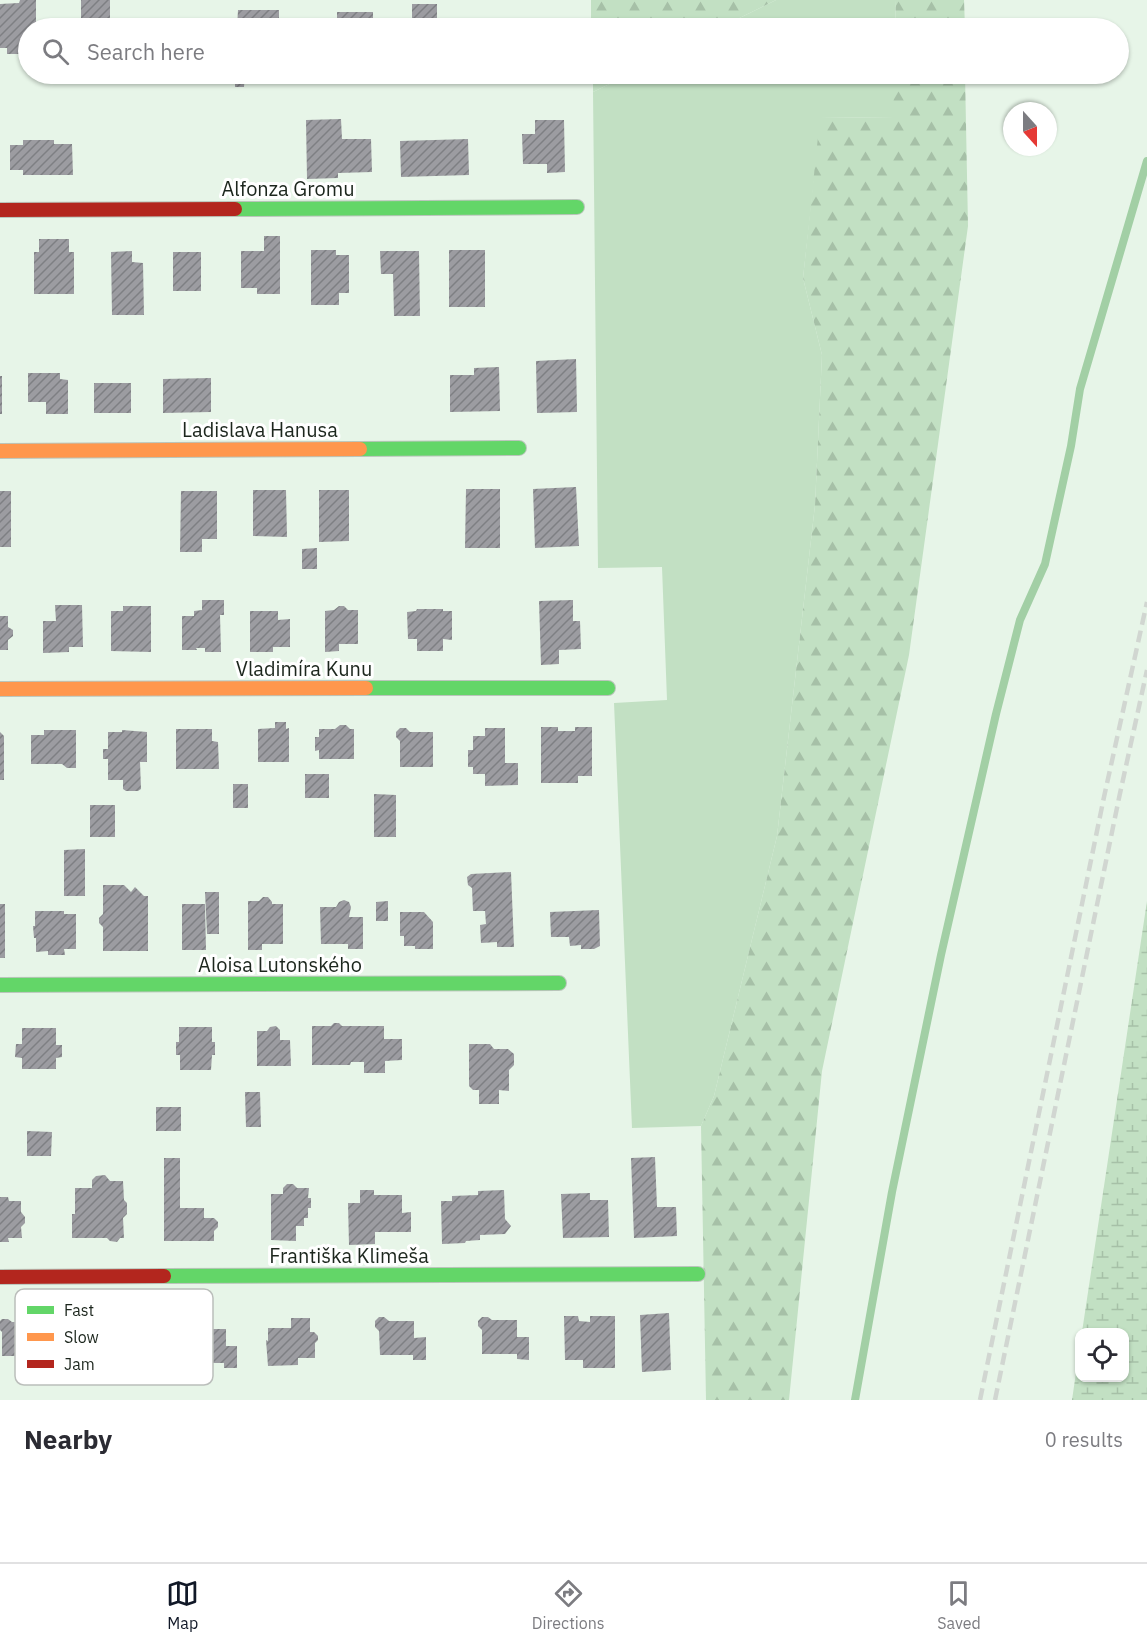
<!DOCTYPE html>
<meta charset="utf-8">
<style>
:root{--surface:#fff;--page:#f7f7f7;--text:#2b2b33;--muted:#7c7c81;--line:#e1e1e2;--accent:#111827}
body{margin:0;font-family:"IBM Plex Sans",sans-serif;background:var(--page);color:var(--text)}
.controls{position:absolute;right:18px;bottom:18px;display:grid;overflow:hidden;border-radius:12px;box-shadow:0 2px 4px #0004}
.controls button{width:54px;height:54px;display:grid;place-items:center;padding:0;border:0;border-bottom:2px solid var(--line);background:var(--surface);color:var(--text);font:30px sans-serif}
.compass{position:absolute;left:1003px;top:102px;width:54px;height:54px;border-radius:50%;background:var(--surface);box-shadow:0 2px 4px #0004;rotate:159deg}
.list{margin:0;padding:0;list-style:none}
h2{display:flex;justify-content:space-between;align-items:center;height:78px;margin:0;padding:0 24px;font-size:26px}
h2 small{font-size:20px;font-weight:400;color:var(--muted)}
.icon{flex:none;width:33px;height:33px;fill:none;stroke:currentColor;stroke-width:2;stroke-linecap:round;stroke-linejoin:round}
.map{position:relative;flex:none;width:1147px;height:1400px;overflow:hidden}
.search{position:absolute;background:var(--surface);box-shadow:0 2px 4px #0004;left:18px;right:18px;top:18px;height:66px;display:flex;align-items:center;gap:15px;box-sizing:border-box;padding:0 21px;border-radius:33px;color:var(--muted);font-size:22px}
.sheet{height:162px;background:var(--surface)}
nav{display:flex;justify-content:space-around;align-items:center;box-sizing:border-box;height:84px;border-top:2px solid var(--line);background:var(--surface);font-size:16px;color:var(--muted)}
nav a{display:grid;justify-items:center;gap:3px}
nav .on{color:var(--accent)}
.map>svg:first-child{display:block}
</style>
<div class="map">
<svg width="1147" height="1400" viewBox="0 0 1147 1400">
<defs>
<pattern id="forest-firs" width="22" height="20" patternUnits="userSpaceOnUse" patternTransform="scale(1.5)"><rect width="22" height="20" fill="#c2e0c3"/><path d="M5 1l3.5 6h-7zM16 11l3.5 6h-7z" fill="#a6c0a7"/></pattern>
<pattern id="wetland-marsh" width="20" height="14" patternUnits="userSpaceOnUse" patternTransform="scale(1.5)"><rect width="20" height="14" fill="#c2e0c3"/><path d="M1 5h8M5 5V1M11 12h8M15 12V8" fill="none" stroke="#a6c0a7"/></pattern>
<pattern id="building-hatch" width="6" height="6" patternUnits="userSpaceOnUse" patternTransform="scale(1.5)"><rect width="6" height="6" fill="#9c9ca1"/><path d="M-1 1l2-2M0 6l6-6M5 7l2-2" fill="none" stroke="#7e7f83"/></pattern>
</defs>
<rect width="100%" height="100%" fill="#e7f5e8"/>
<!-- green -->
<path fill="#c2e0c3" d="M776 0H896L895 28H719Z
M630 74H894V117L821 118 803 278 822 355 815 505 777 836 714 1096 701 1126 632 1128 614 703 667 700 662 567 598 568 593 92Z"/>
<!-- forest -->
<path fill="url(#forest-firs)" d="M591 0H776L719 28H591Z
M896 0H964L965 28H895Z
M593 74H630L593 92Z
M894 74H965L968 226 909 655 822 1071 789 1400H706L701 1126 714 1096 777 836 815 505 822 355 803 278 820 118 893 117Z"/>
<!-- wetland -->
<path fill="url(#wetland-marsh)" d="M1147 901V1400H1072L1079 1352 1080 1378H1124V1332H1082Z"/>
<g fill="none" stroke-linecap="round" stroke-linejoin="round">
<!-- stream -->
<path stroke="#a2cfa5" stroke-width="8" d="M855 1400 892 1192 941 955 996 714 1020 620 1045 564 1071 446 1080 389 1147 161"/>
</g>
<!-- building -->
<path fill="url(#building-hatch)" d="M20 0H36V27L32 26V28H28V54H7V48H0V4L19 3Z
M81 0H110V23H119V18H121V21H149V28H81Z
M412 4H437V28H412Z
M238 10H279V28H237Z
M337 12H373V28H337Z
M235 74H245L244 87H235Z
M413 74H460V77H413Z
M341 119 342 139H371L372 172 338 173V178L307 179 306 120Z
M535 120H564L565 172 547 173V164H523L522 134H535Z
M468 139 469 175 401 177 400 141Z
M23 140H54V144H72L73 175H23V170H10V145H23Z
M264 236H280V294H257V288H241V251H264Z
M39 239H69V252H74V294H34V252H39Z
M311 250H336V255H349V293H339V305H311Z
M449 250H485V307H449Z
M132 251V262L143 263 144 315H112L111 252Z
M380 251H419L420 316H394L393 274H381Z
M173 252H201V291H173Z
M576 359 577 412 537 413 536 361Z
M499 367 500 411 450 412V375H474V368Z
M28 373H60V379L68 380V414H46V402H28Z
M0 376H2V414H0Z
M211 378V412L163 413V379Z
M94 383H131V413H94Z
M576 487 579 546 535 548 533 489Z
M466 489H500V548H465Z
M253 490H286L287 537 253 536Z
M319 490H349V541L319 542Z
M0 491H11V547H0Z
M181 491H217V539H202V552H180Z
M317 548V569H302V549Z
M202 600H224V615H220L221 652H205V648H196L197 650H182V616H194V611L202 610Z
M573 600V621H580L581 649 559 650V664L541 665 539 601Z
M55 605H82L83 647H69V652L43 653V621H56Z
M123 606H151V652L111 651V611H123Z
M339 606H344L348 610H358V644H339V651L325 652V611L334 610Z
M417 609H443V611H452V640L443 639V651H417V639H408L407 612 416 611Z
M250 611H278V620L290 619V647H273V652H250Z
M0 616H8V627L13 630V636L8 640V650H0Z
M275 722H286V729L289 728V762H258V729L275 728Z
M340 725H346L350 729H354V759H319V750L315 751V737H319V729H335Z
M541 727H558V731H575V727H592V776H578V783H541Z
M400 728H406L410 732H433V767H400V741L396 737V732Z
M485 728H505V763H518V785L485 786V774H473V767H468V750H473V736H485Z
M176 729H212V741L218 742 219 769H176Z
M44 730H76V768H67L62 764H31V735H44Z
M122 730 147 732V762H140L141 789 138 791H126L123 789V780H108V759H103V749H108V732H122Z
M0 732 4 736V780H0Z
M305 774H329V798H305Z
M233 784H248V808H233Z
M374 794 396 795V837H374Z
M90 805H115V837H90Z
M85 849V896H64V850Z
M511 872 514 947H497V942L481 943 480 925 486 924 485 911H473L472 888 468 885 467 877 471 874Z
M103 885H124L131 892 135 887 144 896H148V951H103V927L99 923V918L103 914Z
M205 892H219V934H207Z
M263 897H268L272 902V904H283V944H262V950H248V901H259Z
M344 900 349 902 351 907 349 917H363V949H348V944H321L320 907H336L339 902Z
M388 901V921H376V902Z
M0 904H5V958H0Z
M182 904H205L206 950H182Z
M599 910 600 946 594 949H581V945L570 946 569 937H551L550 912Z
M35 911H64V914H76V949H64L65 955H48V951L36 952V938H34L33 926H35Z
M400 912H424L433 922V949H415V946H404V936H400Z
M334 1023H339L342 1026H384V1039H402V1060L385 1061V1073H364V1062H351L350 1065H312V1026H331Z
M276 1026 280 1030V1040H290L291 1066H257V1031H267L270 1027Z
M179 1027H212V1042H215V1055H212L211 1070H180V1055H176V1042H179Z
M22 1028H56V1045H62V1057L56 1058V1069H22V1058L15 1057 16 1044H22Z
M469 1044H490L494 1049H508L514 1054V1065L509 1070V1091L499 1090V1104H479V1090H473L469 1086Z
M245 1092H260L261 1127H246Z
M156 1107H181V1131H156Z
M27 1131 52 1132 51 1156H27Z
M655 1157 657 1207H676L677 1236 634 1238 631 1158Z
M164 1158H180V1208H204V1218H214L218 1222V1227L214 1231V1241H164Z
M105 1175 110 1181H123L124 1200 127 1203V1214L123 1218 124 1238H120L117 1242 110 1241 107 1238H72V1214H75V1188H92V1180L96 1176Z
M287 1184H293L297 1188H309L308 1198H311V1208H308V1218H304V1226H296V1241L271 1240V1194H283V1188Z
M360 1190H374V1195H402V1213L411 1212V1232H375V1244L349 1245 348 1203H360Z
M504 1190 505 1219 511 1226 505 1234 480 1235V1240L466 1241 465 1243 442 1244 441 1201H452V1196L478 1195V1191Z
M590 1193V1200H608L609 1237 563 1238 561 1194Z
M0 1197H8L9 1201H21V1212L25 1217V1223L21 1227 22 1238H8L9 1242H0Z
M669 1313 671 1370 642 1372 640 1315Z
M564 1316H578L579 1321 590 1322V1316H615V1368H583V1360H565Z
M379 1317H384L389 1321H414V1338L426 1337V1360H413V1355H380L379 1331 375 1327V1321Z
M482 1317H488L492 1320H517V1337H529V1360L517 1359V1354H482V1330L478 1326V1321Z
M291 1318H310V1332H314L318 1336V1340L315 1343V1358H298V1365L268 1366 266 1340 268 1341V1328H291Z
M2 1319H8L12 1322H37V1339H49V1361H37L36 1356H2V1332L0 1330V1321Z
M191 1325H196L200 1329H226V1346H237V1368H224V1363H190V1339L186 1335V1329Z"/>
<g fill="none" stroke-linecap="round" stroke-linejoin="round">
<!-- fast casing -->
<g stroke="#bac5bb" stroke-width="16">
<path id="fast" d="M235 209 577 207
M360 449 519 448
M366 688H608
M0 985 559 983
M164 1276 698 1274"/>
</g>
<!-- slow casing -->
<g stroke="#bac5bb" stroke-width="16">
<path id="slow" d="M0 451 360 449
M0 689 366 688"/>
</g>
<!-- jam casing -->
<g stroke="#bac5bb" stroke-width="16">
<path id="jam" d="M0 210 235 209
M0 1277 164 1276"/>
</g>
<!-- fast -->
<use href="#fast" stroke="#63d668" stroke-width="14"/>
<!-- slow -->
<use href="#slow" stroke="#ff974d" stroke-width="14"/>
<!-- jam -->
<use href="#jam" stroke="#b3261e" stroke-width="14"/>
<!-- rail -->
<path stroke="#d1d6d1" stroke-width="4.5" stroke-dasharray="12 6" stroke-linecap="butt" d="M980 1400 1104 797 1147 602
M995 1400 1119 798 1147 670"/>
</g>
<g text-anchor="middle" stroke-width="6" stroke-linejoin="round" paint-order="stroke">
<!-- street labels -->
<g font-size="20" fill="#1c261d" stroke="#fff">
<text x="288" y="196">Alfonza Gromu</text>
<text x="260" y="437">Ladislava Hanusa</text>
<text x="304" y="676">Vladimíra Kunu</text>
<text x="280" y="972">Aloisa Lutonského</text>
<text x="349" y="1263">Františka Klimeša</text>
</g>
</g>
<!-- legend -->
<rect x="15" y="1289" width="198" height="96" rx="9" fill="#fff" stroke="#bbbebb" stroke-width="1.5"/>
<rect x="27" y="1306" width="27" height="8" fill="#63d668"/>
<rect x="27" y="1333" width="27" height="8" fill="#ff974d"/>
<rect x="27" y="1360" width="27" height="8" fill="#b3261e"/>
<g font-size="16" fill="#1c261d">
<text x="64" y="1316">Fast</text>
<text x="64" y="1343">Slow</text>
<text x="64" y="1370">Jam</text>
</g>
</svg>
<div class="controls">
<button><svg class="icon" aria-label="locate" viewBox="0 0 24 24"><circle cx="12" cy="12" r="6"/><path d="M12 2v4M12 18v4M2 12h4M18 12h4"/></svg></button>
</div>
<svg class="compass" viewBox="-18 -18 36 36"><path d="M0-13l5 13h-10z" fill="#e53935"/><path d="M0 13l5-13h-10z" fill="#7c7c81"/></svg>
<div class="search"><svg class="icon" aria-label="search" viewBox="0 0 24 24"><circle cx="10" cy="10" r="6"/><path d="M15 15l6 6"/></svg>Search here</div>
</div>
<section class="sheet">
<h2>Nearby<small>0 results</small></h2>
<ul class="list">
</ul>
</section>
<nav>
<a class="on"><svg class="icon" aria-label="map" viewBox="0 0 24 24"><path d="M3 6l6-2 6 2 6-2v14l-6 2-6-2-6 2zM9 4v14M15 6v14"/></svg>Map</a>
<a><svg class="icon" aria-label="directions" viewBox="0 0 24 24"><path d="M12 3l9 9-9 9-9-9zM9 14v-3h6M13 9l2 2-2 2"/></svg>Directions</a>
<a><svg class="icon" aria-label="saved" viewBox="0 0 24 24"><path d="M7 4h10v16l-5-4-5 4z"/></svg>Saved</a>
</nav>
